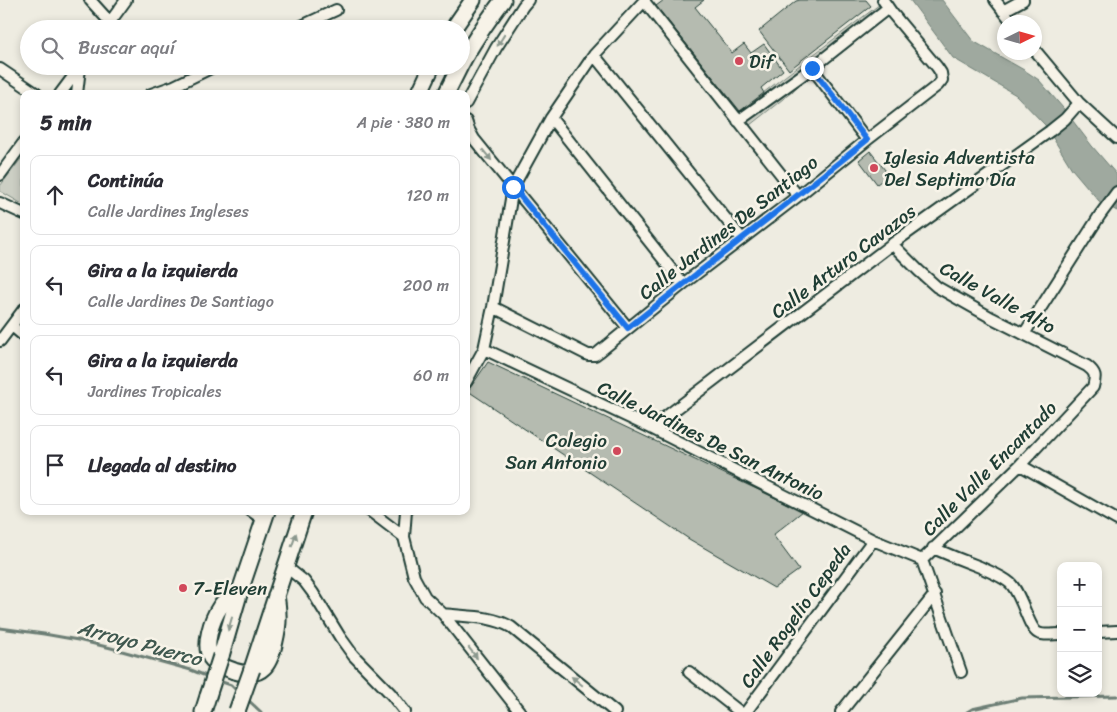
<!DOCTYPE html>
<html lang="es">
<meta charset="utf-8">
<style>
:root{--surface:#fff;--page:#f7f7f7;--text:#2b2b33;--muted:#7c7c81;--line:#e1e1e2}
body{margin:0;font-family:Sriracha,sans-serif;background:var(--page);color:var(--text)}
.controls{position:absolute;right:15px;bottom:15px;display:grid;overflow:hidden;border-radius:10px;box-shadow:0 2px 8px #0003}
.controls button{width:45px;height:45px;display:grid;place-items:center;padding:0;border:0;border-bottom:1px solid var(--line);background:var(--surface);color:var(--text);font:25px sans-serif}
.compass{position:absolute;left:997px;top:15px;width:45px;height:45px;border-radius:50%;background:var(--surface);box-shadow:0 2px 8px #0003;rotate:85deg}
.stop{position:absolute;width:15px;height:15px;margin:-11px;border:4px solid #1a73e8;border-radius:50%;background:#fff}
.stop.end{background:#1a73e8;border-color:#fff;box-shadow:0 1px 5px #0008}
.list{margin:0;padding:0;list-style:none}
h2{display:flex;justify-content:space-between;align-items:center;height:65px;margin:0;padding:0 20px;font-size:21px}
h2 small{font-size:16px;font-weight:400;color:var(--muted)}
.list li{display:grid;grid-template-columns:32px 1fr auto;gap:15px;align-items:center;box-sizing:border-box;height:80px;margin:0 10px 10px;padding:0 10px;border:1px solid var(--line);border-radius:10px}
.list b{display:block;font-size:19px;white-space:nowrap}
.list p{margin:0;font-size:16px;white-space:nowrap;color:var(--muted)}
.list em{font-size:16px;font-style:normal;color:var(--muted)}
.icon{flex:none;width:28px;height:28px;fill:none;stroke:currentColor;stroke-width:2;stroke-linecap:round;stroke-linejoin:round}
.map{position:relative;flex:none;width:1117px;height:712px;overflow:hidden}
.search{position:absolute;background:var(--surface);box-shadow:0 2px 8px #0003;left:20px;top:20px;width:450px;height:55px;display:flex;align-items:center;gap:12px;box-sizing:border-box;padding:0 18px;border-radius:28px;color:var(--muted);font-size:19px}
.panel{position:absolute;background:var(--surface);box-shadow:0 2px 8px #0003;left:20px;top:90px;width:450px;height:425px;border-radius:10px}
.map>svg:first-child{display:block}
</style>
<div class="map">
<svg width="1117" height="712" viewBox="0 0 1117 712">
<rect width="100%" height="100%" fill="#eeece1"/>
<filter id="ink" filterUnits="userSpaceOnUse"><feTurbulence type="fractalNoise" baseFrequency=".02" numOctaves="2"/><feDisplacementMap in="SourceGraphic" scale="10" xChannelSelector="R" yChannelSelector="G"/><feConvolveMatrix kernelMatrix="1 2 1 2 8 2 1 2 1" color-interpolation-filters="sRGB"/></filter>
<g filter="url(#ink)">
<!-- green -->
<path fill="#cccfc4" stroke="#76867c" d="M884 1 892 13 745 129 734 115Z
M24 155V205L0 191V186Z"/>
<!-- water -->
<path fill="#9fa99f" stroke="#6c7e74" d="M910 0H942L973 41 1024 70 1039 80 1063 108 1092 146 1117 175V211L1099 201 1072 169 1045 125 1016 95 953 58Z"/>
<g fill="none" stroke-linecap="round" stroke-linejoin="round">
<!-- stream -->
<path stroke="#6c7e74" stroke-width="3" d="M0 628 44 634 78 640 111 648 191 670 211 678
M219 681 231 685 239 693
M246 698 261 712
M967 712 972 709 1022 698 1117 696"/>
</g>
<!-- building -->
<path fill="#b5bbb0" stroke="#1f3d34" d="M664 0H704L695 7 732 53 744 44 751 53 764 44 783 70 761 88 764 93 740 111 656 6Z
M800 0H866L871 6 789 70 759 31 796 1Z
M870 151 889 175 877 184 859 160Z
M488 362 803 511 773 535 799 570 774 588 689 539 468 391Z"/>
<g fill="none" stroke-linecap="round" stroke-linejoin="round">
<!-- minor casing -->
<g stroke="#1f3d34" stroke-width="14">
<path id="minor" d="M90 0 109 21
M995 0 1012 22
M644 1 798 196
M1003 11 1023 0
M105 29 126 0
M295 29 336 10
M1034 49 1079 103 1117 138
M594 55 742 239
M812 68 867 140
M0 69 37 94
M60 94 81 66
M77 94 80 68
M151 94 174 86 215 66
M466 103 496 48 523 6 528 0
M551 118 683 284
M466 121 469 130 474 139 628 328
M738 121 812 68 888 8
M0 175 24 142
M0 203 24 214
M892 244 919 271 937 287 992 318 1087 366C1096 373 1096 376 1093 387L1020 465 922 560 961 672
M493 307 588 355H595L599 352 683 284 798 196 867 140 938 85 942 80 941 73 937 67 892 13 883 0
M12 326 24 336
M1024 334 1100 215 1117 192
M0 341 24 309
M484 349 651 428 873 540 922 560
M466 382 484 349 493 307 513 187 551 118 594 55 645 0
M651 428 892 244 1050 131 1065 119 1079 103
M1020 465 1117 520
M251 511 264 520
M370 511 404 537
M406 511 404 537 414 577 425 597 443 614 520 712
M933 548C949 555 964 561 980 567 990 572 1002 576 1010 583 1022 594 1028 628 1038 633 1044 636 1054 634 1061 634
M285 566 304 581 313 593 340 637 353 655 391 694 405 712
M443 614C465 617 491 615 511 627L615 712
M1098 632 1117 631
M689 672 740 712
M746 712 873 540
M841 712 935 594"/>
</g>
<!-- highway casing -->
<g stroke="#1f3d34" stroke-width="19">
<path id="highway" d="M453 29 473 0
M461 64C473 41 488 20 503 0
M419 94 432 66
M446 94 460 66
M240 591C233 595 224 600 220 607 212 619 203 645 211 658 216 665 227 668 234 671 243 674 256 675 263 668 273 660 279 626 278 614 278 608 277 601 276 595
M221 656 240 591 267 511
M252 669 304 511
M203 712 208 696"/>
</g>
<!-- minor -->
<use href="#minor" stroke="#f7f3e8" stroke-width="10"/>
<!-- highway -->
<use href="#highway" stroke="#f7f3e8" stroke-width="15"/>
<!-- highway-bridge casing -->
<g stroke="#1f3d34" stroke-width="19" stroke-linecap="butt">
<path id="highway-bridge" d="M208 696 221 656
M237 711 252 669"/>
</g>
<!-- highway-bridge -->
<use href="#highway-bridge" stroke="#f7f3e8" stroke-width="15"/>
</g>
<!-- one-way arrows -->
<defs><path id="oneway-solid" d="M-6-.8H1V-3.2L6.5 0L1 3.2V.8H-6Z" transform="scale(1.25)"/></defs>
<g fill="#8b988e">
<use href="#oneway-solid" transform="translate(501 40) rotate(122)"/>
<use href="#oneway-solid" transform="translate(487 155) rotate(50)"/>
<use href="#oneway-solid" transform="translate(294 540) rotate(-71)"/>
<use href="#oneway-solid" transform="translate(230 624) rotate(107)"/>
<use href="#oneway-solid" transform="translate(473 653) rotate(52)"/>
<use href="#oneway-solid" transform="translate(577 681) rotate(-141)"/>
</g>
</g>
<g fill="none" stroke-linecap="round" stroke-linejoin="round" filter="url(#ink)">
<!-- route -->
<path stroke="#1a73e8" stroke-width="6" d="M513 187 628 328C707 265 788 204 867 140L812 68"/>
</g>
<!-- markers -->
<g fill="#d1495b" stroke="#f7f3e8" stroke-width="2">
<circle cx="739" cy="61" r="5"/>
<circle cx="874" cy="168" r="5"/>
<circle cx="617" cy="451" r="5"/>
<circle cx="183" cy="588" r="5"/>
</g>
<g text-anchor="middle" stroke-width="5" stroke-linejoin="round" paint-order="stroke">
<!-- poi labels -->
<g font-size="19" fill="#1f3d34" stroke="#f7f3e8" text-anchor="start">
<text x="749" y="68">Dif</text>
<text x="884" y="164">Iglesia Adventista<tspan x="884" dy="22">Del Septimo Día</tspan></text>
<text x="607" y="447" text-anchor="end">Colegio<tspan x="607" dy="22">San Antonio</tspan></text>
<text x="193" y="595">7-Eleven</text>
</g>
<!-- street labels -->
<g font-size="19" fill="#1f3d34" stroke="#f7f3e8">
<text transform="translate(728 227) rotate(-38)" y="7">Calle Jardines De Santiago</text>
<text transform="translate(843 261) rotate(-37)" y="7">Calle Arturo Cavazos</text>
<text transform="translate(998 297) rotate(29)" y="7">Calle Valle Alto</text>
<text transform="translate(711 440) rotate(26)" y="7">Calle Jardines De San Antonio</text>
<text transform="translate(989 468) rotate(-45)" y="7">Calle Valle Encantado</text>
<text transform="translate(795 615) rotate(-54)" y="7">Calle Rogelio Cepeda</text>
</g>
<!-- water labels -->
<g font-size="20" font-style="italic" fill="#3f584f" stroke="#f7f3e8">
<text transform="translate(140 643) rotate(15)" y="7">Arroyo Puerco</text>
</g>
</g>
</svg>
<div class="controls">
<button>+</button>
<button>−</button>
<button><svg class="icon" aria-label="layers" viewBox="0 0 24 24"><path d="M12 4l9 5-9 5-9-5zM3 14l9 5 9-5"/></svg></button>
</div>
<svg class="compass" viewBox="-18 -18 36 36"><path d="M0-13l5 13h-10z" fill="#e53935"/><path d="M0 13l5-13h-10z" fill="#7c7c81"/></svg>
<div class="stop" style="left:513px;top:187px"></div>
<div class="stop end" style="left:812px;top:68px"></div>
<div class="search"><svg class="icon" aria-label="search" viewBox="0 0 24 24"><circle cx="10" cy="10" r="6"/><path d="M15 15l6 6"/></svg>Buscar aquí</div>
<section class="panel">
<h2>5 min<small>A pie · 380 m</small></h2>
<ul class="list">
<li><svg class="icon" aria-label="ahead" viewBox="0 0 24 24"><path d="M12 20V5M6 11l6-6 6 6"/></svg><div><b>Continúa</b><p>Calle Jardines Ingleses</p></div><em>120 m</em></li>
<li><svg class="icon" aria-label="left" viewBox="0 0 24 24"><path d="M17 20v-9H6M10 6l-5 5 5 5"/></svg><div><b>Gira a la izquierda</b><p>Calle Jardines De Santiago</p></div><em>200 m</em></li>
<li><svg class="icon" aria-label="left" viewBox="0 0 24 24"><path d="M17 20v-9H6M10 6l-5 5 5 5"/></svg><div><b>Gira a la izquierda</b><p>Jardines Tropicales</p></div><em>60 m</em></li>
<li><svg class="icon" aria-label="arrive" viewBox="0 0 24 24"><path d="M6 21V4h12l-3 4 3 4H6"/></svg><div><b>Llegada al destino</b></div></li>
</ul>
</section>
</div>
